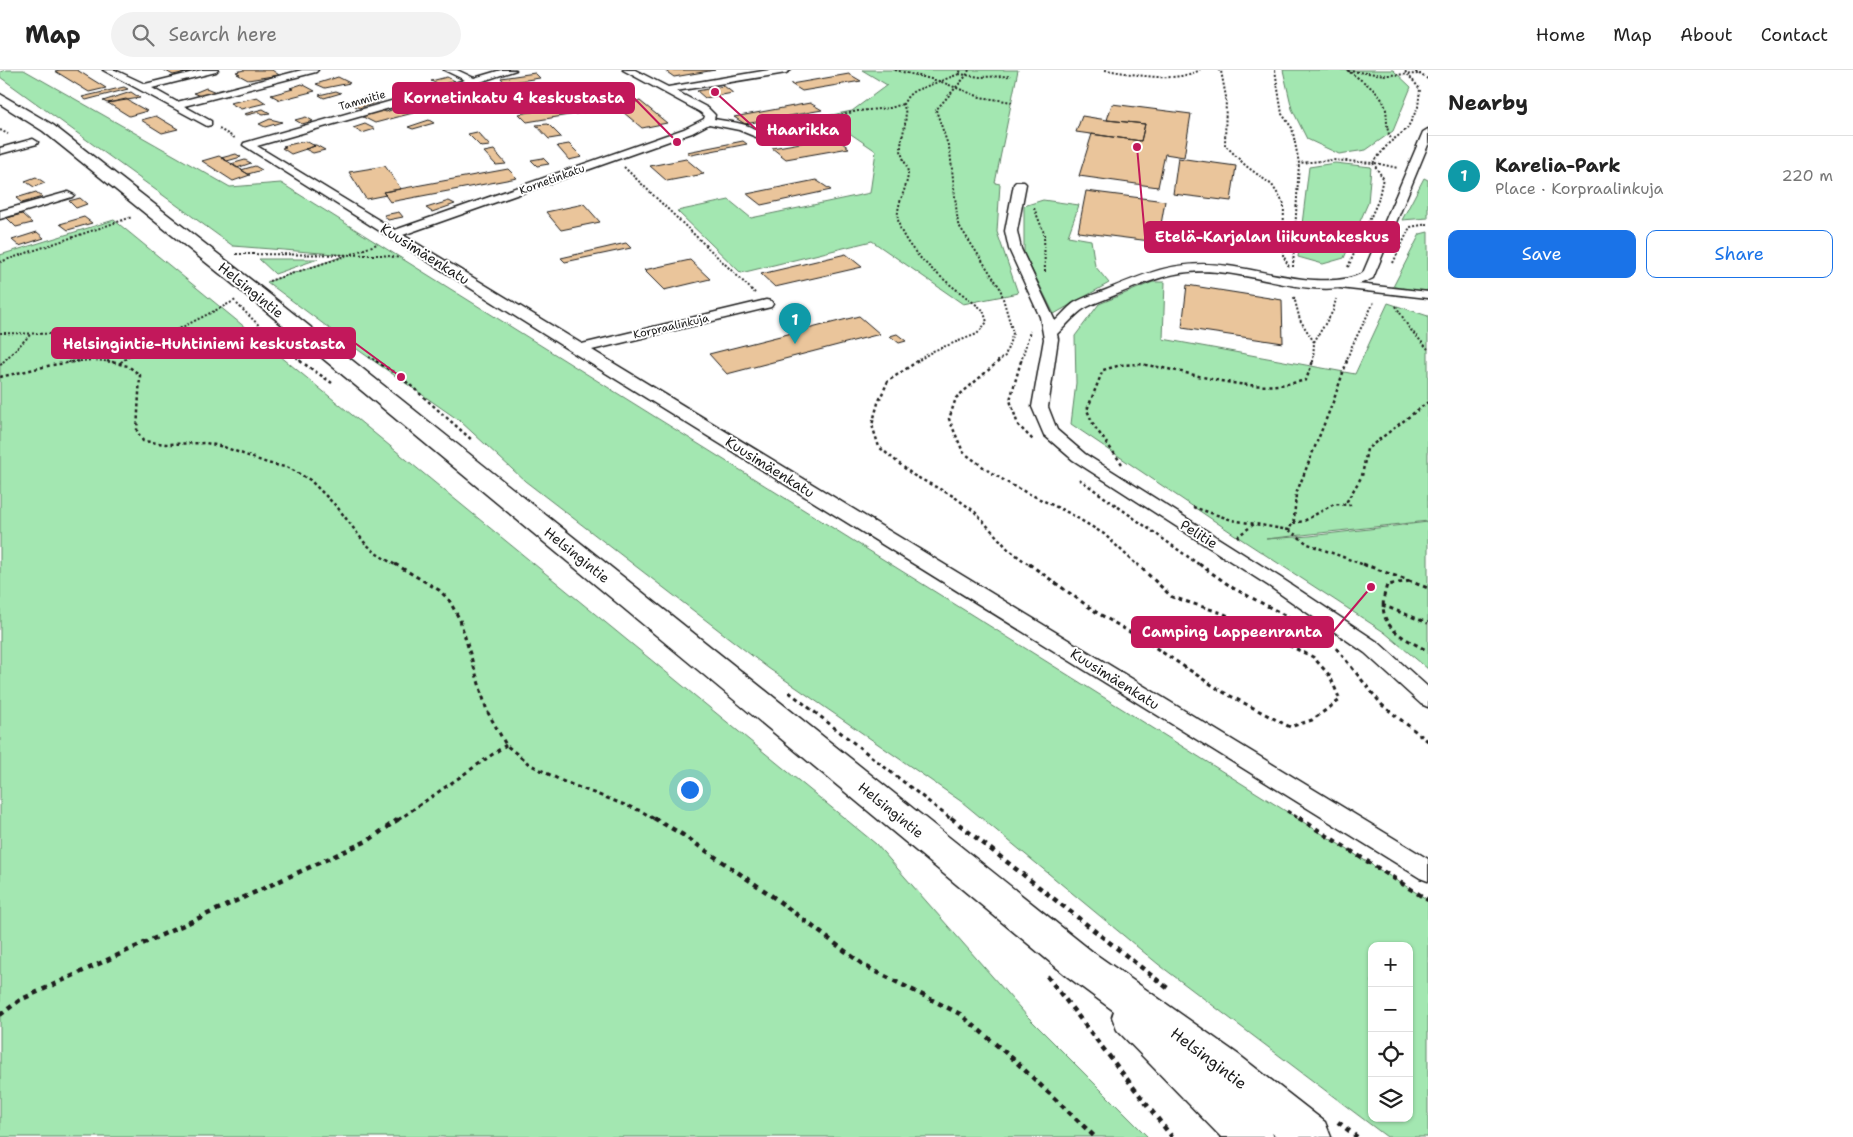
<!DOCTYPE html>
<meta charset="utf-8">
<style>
:root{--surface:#fff;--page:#f2f2f2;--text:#222;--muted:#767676;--line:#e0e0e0;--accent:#1a73e8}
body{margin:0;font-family:"Shantell Sans",sans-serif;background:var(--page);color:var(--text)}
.controls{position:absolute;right:15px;bottom:15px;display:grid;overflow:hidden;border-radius:10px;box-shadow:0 1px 4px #0004}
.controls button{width:45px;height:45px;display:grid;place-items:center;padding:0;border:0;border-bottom:1px solid var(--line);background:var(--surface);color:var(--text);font:25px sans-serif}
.you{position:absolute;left:689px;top:719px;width:18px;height:18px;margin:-12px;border:4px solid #fff;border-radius:50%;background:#1a73e8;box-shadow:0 0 0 8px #1a73e833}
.badge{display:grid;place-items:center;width:32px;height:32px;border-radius:50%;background:var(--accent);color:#fff;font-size:16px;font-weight:700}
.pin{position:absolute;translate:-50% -41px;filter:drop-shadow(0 1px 2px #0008)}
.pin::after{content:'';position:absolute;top:26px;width:18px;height:15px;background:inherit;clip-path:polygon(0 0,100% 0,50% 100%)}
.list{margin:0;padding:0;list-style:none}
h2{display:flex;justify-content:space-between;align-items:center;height:65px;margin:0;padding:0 20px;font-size:21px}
h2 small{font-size:16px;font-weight:400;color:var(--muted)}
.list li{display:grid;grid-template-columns:32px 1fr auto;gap:15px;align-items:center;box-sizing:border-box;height:80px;padding:0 20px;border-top:1px solid var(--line)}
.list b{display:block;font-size:19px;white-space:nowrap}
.list p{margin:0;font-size:16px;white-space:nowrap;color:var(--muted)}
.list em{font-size:16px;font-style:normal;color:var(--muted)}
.actions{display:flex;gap:10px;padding:15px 20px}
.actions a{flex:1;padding:11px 0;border:1px solid var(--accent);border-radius:10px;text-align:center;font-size:18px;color:var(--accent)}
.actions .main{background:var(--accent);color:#fff}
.icon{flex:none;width:28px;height:28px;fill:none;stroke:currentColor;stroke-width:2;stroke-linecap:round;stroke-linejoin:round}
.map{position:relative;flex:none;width:1428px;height:1067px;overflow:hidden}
header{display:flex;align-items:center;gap:30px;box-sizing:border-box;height:70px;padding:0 25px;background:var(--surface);border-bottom:1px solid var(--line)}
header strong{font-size:24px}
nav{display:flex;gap:28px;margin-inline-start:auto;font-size:18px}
.search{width:350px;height:45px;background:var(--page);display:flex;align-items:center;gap:12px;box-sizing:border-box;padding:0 18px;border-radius:28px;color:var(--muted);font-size:19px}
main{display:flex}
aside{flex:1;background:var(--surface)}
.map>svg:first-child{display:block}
</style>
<header>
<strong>Map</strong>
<div class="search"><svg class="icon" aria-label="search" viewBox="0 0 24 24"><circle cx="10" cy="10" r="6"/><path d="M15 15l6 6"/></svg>Search here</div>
<nav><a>Home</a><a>Map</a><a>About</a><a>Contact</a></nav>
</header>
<main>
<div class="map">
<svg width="1428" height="1067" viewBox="0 0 1428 1067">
<rect width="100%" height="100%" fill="#fff"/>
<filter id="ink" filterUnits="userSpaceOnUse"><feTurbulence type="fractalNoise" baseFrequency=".02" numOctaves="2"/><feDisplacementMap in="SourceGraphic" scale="10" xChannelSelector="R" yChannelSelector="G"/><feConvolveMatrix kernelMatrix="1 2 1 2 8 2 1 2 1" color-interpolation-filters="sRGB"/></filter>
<g filter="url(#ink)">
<!-- green -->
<path fill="#a3e7b1" stroke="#608266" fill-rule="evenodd" d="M6 0H24L230 117 281 113 1428 830V1067H1387L1158 894 962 732 768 598 525 411 460 351 361 282 267 212 347 185 233 176 0 7V2ZM1372 876H1409V1048H1372Z
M862 0H1018L995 113 1000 114 997 162 1018 223 963 234 872 171 741 203 677 141 729 130 751 148 870 123 876 81 836 54 770 66 759 59 852 41 887 15Z
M1283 0H1393L1411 17 1393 61 1366 80 1339 84 1307 69 1292 39Z
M1335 93 1371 97 1368 133 1344 188 1323 194 1298 187 1309 97Z
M1424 108 1428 110V148L1402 150Z
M1043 130 1079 135 1068 166 1091 170 1095 196 1109 213 1054 244 1024 184V136Z
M114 150 876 774 1027 946 1148 1067H0V185Z
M1428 162V220L1423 221 1393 217 1420 164Z
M259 189H318L275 204Z
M1153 212H1165L1163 269 1355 304 1388 233 1428 246V451L1266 469 1310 466 1428 452V599L1384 562 1244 471 1071 354 1076 313 1075 266 1099 234Z"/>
<!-- building -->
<path fill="#eac59b" stroke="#1c1c1c" d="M60 0H77L106 18 89 22 55 1Z
M164 0H195L173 5Z
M244 0H272L279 5 248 10 237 4H240L236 2Z
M664 0H715L674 7Z
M535 3 540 8 505 13 501 8Z
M849 4 861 11 802 21 791 14Z
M338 7 350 13 325 18 316 14Z
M447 7 455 11 439 15 431 11Z
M302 14 315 21 280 30 271 25 293 19 290 18Z
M724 16 733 23 705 28 697 21Z
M124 17 128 19 86 30 82 27Z
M206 18 216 22 201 26 194 23Z
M336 21 341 23 324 28 319 25Z
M131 22 140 28 107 33 103 31Z
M374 24 385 29 377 32 365 27Z
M257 27 266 33 241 39 230 33Z
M367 27 378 32 359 38 348 32Z
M620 27 629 35 527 52 519 44Z
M126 29 129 31 147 41 129 46 108 33Z
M640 31 667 53 642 58 617 37Z
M411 32 423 38 411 42 413 43 375 53 361 46 382 40 386 42 394 39 391 38Z
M810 33 822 40 745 54 734 47Z
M1112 34 1191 44 1184 87 1165 84 1158 117 1079 106 1092 64 1141 71 1145 54 1107 50Z
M263 39 270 43 263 44 259 42 247 45 244 44Z
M156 46 178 59 162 63 141 50Z
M1082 46 1107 50 1145 54 1141 71 1076 62Z
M306 47 313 51 302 54 295 50Z
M270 49 282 52 265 57 259 54Z
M429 50 434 53 413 59 408 57Z
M365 54 375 59 362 63 353 58Z
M548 54 561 67 549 69 536 55Z
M477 62 490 76 481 77 468 64Z
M834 67 849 78 786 89 772 78Z
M306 71 315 76 291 84 282 78 286 77 283 76Z
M743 71 747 74 691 85 687 82Z
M569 74 582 87 569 90 557 76Z
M313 75H316L325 80 313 83 305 79 315 76Z
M494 80 506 94 496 95 484 82Z
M236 84 241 87 227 91 221 88Z
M219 86 248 104 250 105 233 111 202 91Z
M543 88 549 94 537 96 531 90Z
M1178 88 1236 96 1231 131 1173 124Z
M686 89 704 104 667 111 650 96Z
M245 90 251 93 237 98 231 94Z
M255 96 262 100 248 104 241 100Z
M385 96 401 119 383 122 386 125 366 129 349 102Z
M508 99 517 108 390 132 383 122Z
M36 107 45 113 34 117 25 111Z
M816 110 831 120 761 135 747 124Z
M1086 121 1165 131 1158 172 1078 162Z
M36 122 42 127 22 133 16 128Z
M80 128 87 134 76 138 69 131Z
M449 131 455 134 432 142 426 138Z
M584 134 600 152 561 160 546 142Z
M399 142 403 147 388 150 384 145Z
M22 144 32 153 16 157 7 148Z
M84 147 92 153 68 160 60 154Z
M37 162 44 168 19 176 12 170Z
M626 173 631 178 565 192 561 188Z
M846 184 862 197 775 217 761 204Z
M690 190 710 209 664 220 644 200Z
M1187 215 1282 230 1283 273 1182 258Z
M859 246 880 264 727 304 709 284Z
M897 264 906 271 899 273 890 266Z"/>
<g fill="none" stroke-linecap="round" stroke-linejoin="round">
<!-- lane casing -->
<g stroke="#1c1c1c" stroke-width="9">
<path id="lane" d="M1340 215 1428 225"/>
</g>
<!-- street casing -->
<g stroke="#1c1c1c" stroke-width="3">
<path id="street" d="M103 0H115L145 14 202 0H218L216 2 152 18 177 32 302 0H318L316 2 184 36 211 51V55L207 56Z
M444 0H457L474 8 501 0H516L477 13 257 76 395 160 684 59 704 49 705 46 700 42 623 0H635L668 17 769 0H791L786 3 676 21 708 38 715 45 714 49C729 52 749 52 761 64L760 66 756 67 739 60 709 54 692 63 403 165 582 274 766 230 771 231 773 234 771 237 592 280 1428 789V811L1420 808 572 282 243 75 244 73 465 10Z
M1428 59V75L1373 208C1329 232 1273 209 1227 203 1183 197 1160 207 1120 223 1109 228 1096 232 1085 238 1075 244 1066 256 1057 264L1058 269 1048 337 1057 360 1085 384 1281 508 1379 573 1428 617V637L1421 634 1365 583 1269 516 1073 390 1044 365 1032 337 1044 269 1040 247 1009 179 1005 161 1014 114 1016 112H1024L1026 114 1017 161 1021 179 1055 251C1061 246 1067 238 1074 233 1084 227 1096 224 1106 220 1149 202 1180 189 1228 196 1266 201 1328 221 1363 203L1423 62Z
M33 69 38 72 37 74 0 84V78Z
M68 122 74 125 72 127 0 149V141Z"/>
</g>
<!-- primary casing -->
<g stroke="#1c1c1c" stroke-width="3">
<path id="primary" d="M0 24 53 55 264 220 1094 883 1239 985 1325 1052 1331 1067H1277L1272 1063 1274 1067H1221L1117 960 1112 947 1114 941 1068 907 250 228 43 61 0 34Z"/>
</g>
<!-- path-far3 -->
<path stroke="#1c1c1c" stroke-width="2" stroke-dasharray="2 2" stroke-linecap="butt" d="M895 0 939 11 980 27 1012 32
M969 0 966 6 936 40 950 81 958 154 1000 218 1013 263 1005 286 997 292
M1105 0C1136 4 1171 14 1200 0
M1218 0 1221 1 1226 27 1225 75 1246 96 1272 115 1284 134 1283 185 1289 197
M1275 0 1282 44 1292 58 1299 93 1333 90 1373 93 1389 73 1407 59 1418 37 1420 19 1404 0
M1347 0C1360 10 1383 22 1386 40 1388 54 1385 57 1392 71
M1412 0 1428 9
M1348 1 1386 5 1421 4
M959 4 980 7 1011 6
M219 59 235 68
M0 60 8 64
M771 60 858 41 890 38 903 34
M1375 93 1398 98
M624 97 755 223
M1034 138 1044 163 1045 202
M236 184 382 185 400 188
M352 184 377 174
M0 192 132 147
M1393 193 1410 157 1428 154
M1293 197 1299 93
M1348 197 1378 131 1383 108 1373 93
M269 211 346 186
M1294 227 1300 250 1314 272 1313 292
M237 234 271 267 302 292
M1396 236 1409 258 1428 279
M0 263 166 266 277 274
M1314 272 1333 241 1336 229
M369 287 378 292
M3 292 30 265
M68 292 93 290 115 292
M121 292 141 278 236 230
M916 292 933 281 977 264 987 252 983 240C958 220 902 183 898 149 896 134 907 119 908 104 908 96 901 87 901 79 901 63 910 49 903 34L908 26 914 21 959 4 961 0
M1021 292 1030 261
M1346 292 1351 278 1374 232"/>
<!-- path-far2 -->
<path stroke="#1c1c1c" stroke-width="2.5" stroke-dasharray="3 3" stroke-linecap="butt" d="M107 291 128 296 140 305 137 361 143 371 166 374 206 373 224 377 267 393 289 398 310 410 338 438 364 472 377 484 397 496
M300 291 332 313
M376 291 401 307 473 371
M918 291 888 311 878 333 872 355 879 377 913 405 953 426 974 441 1008 479 1031 496
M999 291 956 328 949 349 963 382 990 402 1015 417 1069 443 1104 464 1138 496
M1021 291 1010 330 1018 355 1033 370
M119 294 123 291
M0 295 4 291
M0 307 52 295 81 291
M1122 394 1094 356 1087 340 1103 300 1121 295 1138 294C1198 301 1244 327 1306 310L1313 291
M1079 409 1201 496
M1193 437 1232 450 1289 460 1294 450 1296 424 1333 332 1347 291
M1293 453 1304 451 1334 434 1350 435 1347 431 1362 406 1367 379 1428 332
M1289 460 1308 474 1367 496
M1237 467 1254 454"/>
<!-- path-far1 -->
<path stroke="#1c1c1c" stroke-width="3" stroke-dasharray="4 4" stroke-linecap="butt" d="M395 494 439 520 449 530 460 550 487 641 506 675 529 694 562 711 641 741 656 750
M1029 494 1096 542 1150 574 1221 621 1290 657 1312 650 1340 630 1330 606 1313 587 1222 543 1172 527 1137 494
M1199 494 1233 518 1296 551
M1363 494 1428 518
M1410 511 1387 515C1374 555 1396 564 1428 581
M1382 535 1428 553
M1336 578 1382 635 1428 671
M789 622 952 750
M1287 741 1301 750
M398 750 506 675"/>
<!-- path -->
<path stroke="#1c1c1c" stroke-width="4.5" stroke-dasharray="5 5" stroke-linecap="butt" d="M654 748 683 765 768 823 865 896 960 944 1012 988 1095 1067
M951 748 1170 920
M1299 748 1428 830
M1047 906 1172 1067
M0 945 20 930 369 770 400 748
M1338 1052 1357 1067"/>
<!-- lane -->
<use href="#lane" stroke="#fff" stroke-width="6"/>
<!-- street -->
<use href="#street" fill="#fff" fill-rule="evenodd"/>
<!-- primary -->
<use href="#primary" fill="#fff" fill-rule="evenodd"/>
</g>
</g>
<g text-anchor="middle" stroke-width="4" stroke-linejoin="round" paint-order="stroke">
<!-- far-street labels -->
<g font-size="11" fill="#1c1c1c" stroke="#fff">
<text transform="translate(362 30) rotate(-16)" y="4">Tammitie</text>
<text transform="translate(552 109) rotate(-20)" y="4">Kornetinkatu</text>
<text transform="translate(671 256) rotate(-13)" y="4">Korpraalinkuja</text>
</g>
<!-- street labels -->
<g font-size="14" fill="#1c1c1c" stroke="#fff">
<text transform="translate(425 184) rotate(32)" y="5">Kuusimäenkatu</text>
<text transform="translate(251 220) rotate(39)" y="5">Helsingintie</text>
<text transform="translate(770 397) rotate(32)" y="5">Kuusimäenkatu</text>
<text transform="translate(1199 464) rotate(32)" y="5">Pelitie</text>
<text transform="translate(577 485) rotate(39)" y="5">Helsingintie</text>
<text transform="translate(1115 609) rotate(32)" y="5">Kuusimäenkatu</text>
<text transform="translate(891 740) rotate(39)" y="5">Helsingintie</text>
</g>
<!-- near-street labels -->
<g font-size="16" fill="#1c1c1c" stroke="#fff">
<text transform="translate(1209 988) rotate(37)" y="6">Helsingintie</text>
</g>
</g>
<!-- callouts -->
<path fill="none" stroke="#c2185b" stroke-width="2" d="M677 72L634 28M715 22L757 60M1137 77L1145 167M401 307L355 273M1371 517L1333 562"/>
<g fill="#c2185b" stroke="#fff" stroke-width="2">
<circle cx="677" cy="72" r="5"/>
<circle cx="715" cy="22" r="5"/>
<circle cx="1137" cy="77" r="5"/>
<circle cx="401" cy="307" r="5"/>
<circle cx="1371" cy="517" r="5"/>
</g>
<g fill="#c2185b" stroke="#c2185b" stroke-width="2">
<rect x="393" y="13" width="241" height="30" rx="5"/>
<rect x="757" y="45" width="93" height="30" rx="5"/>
<rect x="1145" y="152" width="254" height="30" rx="5"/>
<rect x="52" y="258" width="303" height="30" rx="5"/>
<rect x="1132" y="547" width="201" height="30" rx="5"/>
</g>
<g font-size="15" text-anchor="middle" font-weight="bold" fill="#fff">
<text x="514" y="33">Kornetinkatu 4 keskustasta</text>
<text x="803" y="65">Haarikka</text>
<text x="1272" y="172">Etelä-Karjalan liikuntakeskus</text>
<text x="204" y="279">Helsingintie-Huhtiniemi keskustasta</text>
<text x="1232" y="567">Camping Lappeenranta</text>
</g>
</svg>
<div class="controls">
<button>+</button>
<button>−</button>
<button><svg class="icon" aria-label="locate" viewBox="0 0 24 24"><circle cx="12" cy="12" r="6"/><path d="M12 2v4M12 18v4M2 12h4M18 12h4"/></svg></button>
<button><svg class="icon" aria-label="layers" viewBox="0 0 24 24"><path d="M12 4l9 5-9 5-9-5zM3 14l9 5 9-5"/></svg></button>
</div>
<div class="you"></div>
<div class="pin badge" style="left:795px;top:274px;background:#0f9aa8">1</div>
</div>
<aside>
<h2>Nearby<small></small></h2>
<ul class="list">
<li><span class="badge" style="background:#0f9aa8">1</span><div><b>Karelia-Park</b><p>Place · Korpraalinkuja</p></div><em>220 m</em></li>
</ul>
<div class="actions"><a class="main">Save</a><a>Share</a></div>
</aside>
</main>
